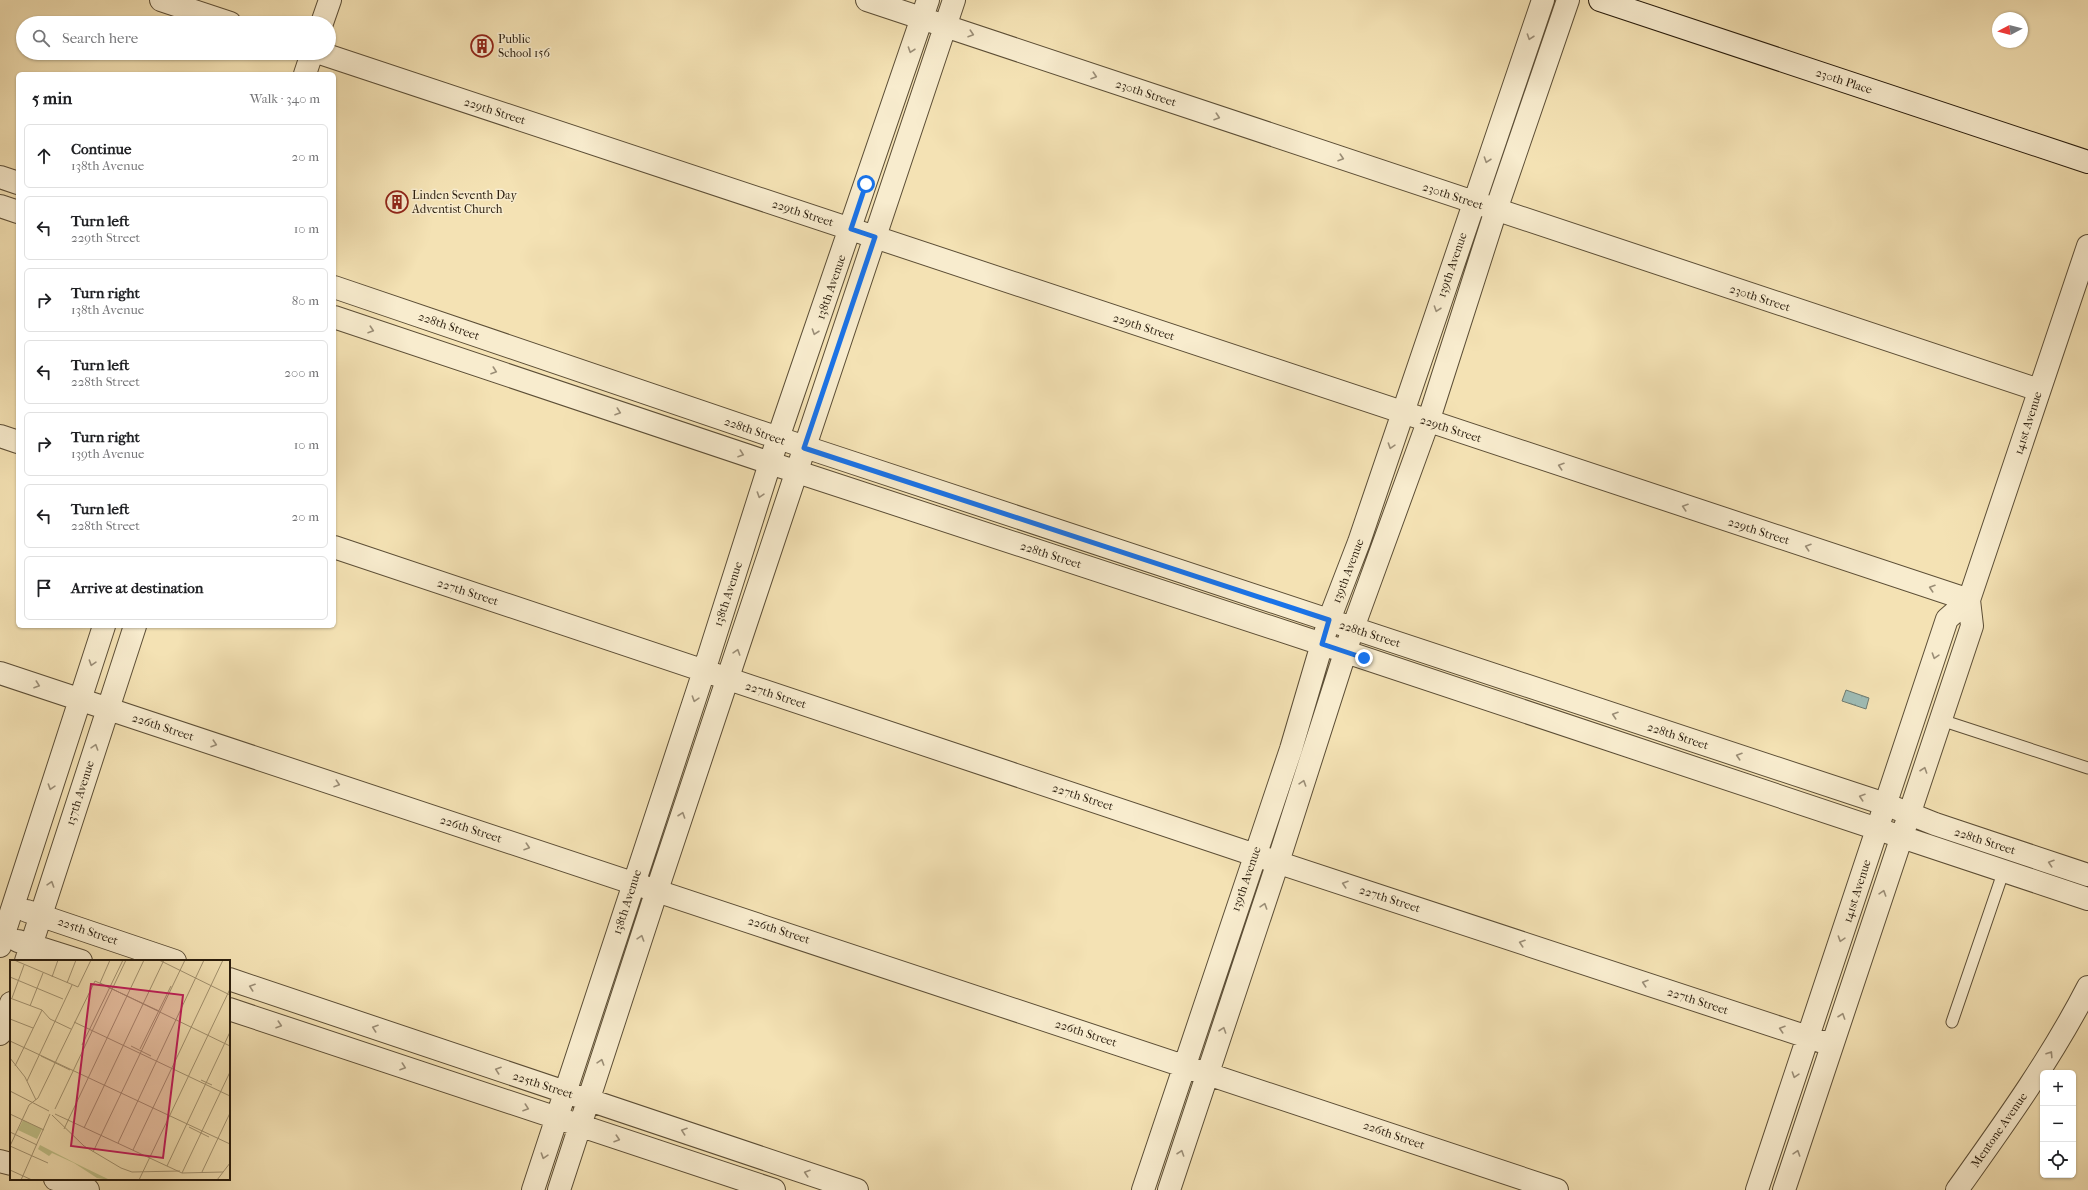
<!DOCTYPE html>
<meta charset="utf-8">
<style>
:root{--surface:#fff;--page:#f2f2f2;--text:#202124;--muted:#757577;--line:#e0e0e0}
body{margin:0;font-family:"IM FELL French Canon",serif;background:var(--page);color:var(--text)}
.controls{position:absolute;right:12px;bottom:12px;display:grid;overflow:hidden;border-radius:6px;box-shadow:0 1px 3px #0004}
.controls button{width:36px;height:36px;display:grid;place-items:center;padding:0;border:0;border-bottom:1px solid var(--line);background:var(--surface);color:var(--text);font:20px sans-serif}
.compass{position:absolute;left:1992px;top:12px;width:36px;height:36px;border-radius:50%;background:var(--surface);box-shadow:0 1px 3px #0004;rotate:263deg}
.stop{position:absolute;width:12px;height:12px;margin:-9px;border:3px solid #1a73e8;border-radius:50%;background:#fff}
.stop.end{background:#1a73e8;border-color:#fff;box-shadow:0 1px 4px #0008}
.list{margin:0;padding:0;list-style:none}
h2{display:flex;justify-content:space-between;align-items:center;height:52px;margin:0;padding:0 16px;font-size:17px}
h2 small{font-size:13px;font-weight:400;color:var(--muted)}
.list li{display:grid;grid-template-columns:26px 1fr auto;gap:12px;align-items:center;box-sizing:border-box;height:64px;margin:0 8px 8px;padding:0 8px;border:1px solid var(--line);border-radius:6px}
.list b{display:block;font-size:15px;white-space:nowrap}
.list p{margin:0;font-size:13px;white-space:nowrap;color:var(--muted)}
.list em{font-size:13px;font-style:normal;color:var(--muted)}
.icon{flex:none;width:22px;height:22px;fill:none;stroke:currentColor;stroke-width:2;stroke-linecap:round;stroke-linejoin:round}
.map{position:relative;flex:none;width:2088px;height:1190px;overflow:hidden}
.search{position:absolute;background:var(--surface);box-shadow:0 1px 3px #0004;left:16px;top:16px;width:320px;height:44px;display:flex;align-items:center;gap:10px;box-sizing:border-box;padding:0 14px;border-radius:22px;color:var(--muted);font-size:15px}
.panel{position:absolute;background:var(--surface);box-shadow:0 1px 3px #0004;left:16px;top:72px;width:320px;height:556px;border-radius:6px}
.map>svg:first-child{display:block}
</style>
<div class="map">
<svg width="2088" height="1190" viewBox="0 0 2088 1190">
<defs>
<pattern id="water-ripples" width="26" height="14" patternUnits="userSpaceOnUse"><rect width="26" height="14" fill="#9ebcb5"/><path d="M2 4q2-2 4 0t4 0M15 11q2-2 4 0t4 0" fill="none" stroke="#88a19a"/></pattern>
</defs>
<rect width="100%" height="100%" fill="#f4e2b4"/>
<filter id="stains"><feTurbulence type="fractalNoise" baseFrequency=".005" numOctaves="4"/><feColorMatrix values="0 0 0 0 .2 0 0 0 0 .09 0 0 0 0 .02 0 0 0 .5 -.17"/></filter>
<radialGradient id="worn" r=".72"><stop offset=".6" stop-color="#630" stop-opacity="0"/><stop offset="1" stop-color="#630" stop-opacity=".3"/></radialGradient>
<!-- water -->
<path fill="url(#water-ripples)" stroke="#6f7c71" d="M1846 690 1869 698 1866 709 1842 701Z"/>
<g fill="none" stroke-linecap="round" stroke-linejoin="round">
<!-- lane casing -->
<g stroke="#5c4e36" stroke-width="13">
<path id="lane" d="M1941 720 2088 768
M1952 1022 2004 870"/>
</g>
<!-- street casing -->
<g stroke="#5c4e36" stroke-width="24">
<path id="street" d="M161 0 230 23
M867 0 2039 390
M322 23 330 0
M320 53 1969 600
M305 74 312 53
M0 177 18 183
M0 206 18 212
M334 287 805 447 1885 804 1935 824 2088 875
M334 317 770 463 1322 644 2088 899
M0 436 18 442
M334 547 1255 855 1832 1045
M0 673 1557 1190
M27 911 175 961
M18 941 81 961
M0 946 104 626
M26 961 135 626
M229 979 857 1190
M229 1009 774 1190
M0 1034 11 1003
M0 1161 11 1164
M55 1179 88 1190
M533 1190 704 671 778 438 928 0
M559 1190 657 890 954 0
M1143 1190 1291 749 1329 620 1359 542 1543 0
M1169 1190 1278 862 1353 628 1428 422 1496 210 1568 0
M1757 1190 1947 619 1969 600
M1784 1190 1972 626 1969 600 2088 246
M1957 1190C2004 1124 2051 1059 2088 987"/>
</g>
<!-- secondary casing -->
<g stroke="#291c0c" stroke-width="24">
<path id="secondary" d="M1600 0 2088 162"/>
</g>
<!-- lane -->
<use href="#lane" stroke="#f8ecce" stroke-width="11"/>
<!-- street -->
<use href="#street" stroke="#f8ecce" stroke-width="22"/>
<!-- secondary -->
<use href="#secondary" stroke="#f8ecce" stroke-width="22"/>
</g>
<!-- one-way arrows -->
<defs><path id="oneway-chevron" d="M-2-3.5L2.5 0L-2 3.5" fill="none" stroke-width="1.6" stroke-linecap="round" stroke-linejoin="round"/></defs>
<g stroke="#9b8e77">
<use href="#oneway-chevron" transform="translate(971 34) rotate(18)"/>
<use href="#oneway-chevron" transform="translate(1530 37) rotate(109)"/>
<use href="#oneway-chevron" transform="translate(911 50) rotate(109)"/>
<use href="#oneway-chevron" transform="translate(1094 76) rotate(18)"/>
<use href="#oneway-chevron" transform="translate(1217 117) rotate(18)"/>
<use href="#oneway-chevron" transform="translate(1341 158) rotate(18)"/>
<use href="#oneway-chevron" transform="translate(1487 160) rotate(109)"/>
<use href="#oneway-chevron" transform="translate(1437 309) rotate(109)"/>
<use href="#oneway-chevron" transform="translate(371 330) rotate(18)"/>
<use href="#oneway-chevron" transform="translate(815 332) rotate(109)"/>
<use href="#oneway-chevron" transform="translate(494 371) rotate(19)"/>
<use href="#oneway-chevron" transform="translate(618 412) rotate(19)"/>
<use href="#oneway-chevron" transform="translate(1391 446) rotate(108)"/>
<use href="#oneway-chevron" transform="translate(741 454) rotate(19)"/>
<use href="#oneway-chevron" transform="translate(1561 466) rotate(-162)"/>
<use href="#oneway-chevron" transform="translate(760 495) rotate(108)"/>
<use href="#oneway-chevron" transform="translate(1685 507) rotate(-162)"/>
<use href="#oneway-chevron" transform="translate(1808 547) rotate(-162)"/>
<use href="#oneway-chevron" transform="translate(1932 588) rotate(-162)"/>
<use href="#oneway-chevron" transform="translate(737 652) rotate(-72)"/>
<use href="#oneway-chevron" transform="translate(1935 656) rotate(108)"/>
<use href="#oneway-chevron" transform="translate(92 663) rotate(108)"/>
<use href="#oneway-chevron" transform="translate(37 685) rotate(19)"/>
<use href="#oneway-chevron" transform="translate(695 699) rotate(108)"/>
<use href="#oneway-chevron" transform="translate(1615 715) rotate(-162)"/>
<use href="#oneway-chevron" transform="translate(214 744) rotate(18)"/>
<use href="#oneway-chevron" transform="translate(95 747) rotate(-72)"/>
<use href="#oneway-chevron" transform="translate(1739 756) rotate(-162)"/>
<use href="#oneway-chevron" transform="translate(1924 770) rotate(-71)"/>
<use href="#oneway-chevron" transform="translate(1303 783) rotate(-72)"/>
<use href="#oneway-chevron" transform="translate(337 784) rotate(18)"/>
<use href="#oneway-chevron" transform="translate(51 787) rotate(108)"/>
<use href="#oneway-chevron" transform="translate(1862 797) rotate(-162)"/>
<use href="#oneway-chevron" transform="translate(682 815) rotate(-71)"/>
<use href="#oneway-chevron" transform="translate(527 847) rotate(18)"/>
<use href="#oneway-chevron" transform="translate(2051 863) rotate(-162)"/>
<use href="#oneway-chevron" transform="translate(51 884) rotate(-72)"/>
<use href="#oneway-chevron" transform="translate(1345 884) rotate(-162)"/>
<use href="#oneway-chevron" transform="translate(1883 893) rotate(-72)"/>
<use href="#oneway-chevron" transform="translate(1264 906) rotate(-72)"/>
<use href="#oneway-chevron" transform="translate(641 938) rotate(-72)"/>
<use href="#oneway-chevron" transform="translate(1841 939) rotate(108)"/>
<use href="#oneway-chevron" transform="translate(1522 943) rotate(-162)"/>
<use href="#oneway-chevron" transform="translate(1645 983) rotate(-162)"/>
<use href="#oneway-chevron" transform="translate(252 987) rotate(-161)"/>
<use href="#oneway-chevron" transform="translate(1842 1016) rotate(-71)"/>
<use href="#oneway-chevron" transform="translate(279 1025) rotate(18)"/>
<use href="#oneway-chevron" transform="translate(375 1028) rotate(-161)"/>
<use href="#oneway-chevron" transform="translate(1782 1029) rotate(-162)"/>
<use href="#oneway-chevron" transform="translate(1223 1030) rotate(-71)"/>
<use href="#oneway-chevron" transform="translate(2050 1054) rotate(-57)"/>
<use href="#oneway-chevron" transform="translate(601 1062) rotate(-72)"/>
<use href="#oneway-chevron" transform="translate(403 1067) rotate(19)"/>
<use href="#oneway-chevron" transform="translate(498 1070) rotate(-161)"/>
<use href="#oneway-chevron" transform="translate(1795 1075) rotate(108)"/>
<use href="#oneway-chevron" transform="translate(526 1108) rotate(19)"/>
<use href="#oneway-chevron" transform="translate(684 1131) rotate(-161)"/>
<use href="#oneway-chevron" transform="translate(617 1139) rotate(18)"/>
<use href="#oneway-chevron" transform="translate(1181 1153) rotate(-71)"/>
<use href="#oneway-chevron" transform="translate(1797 1153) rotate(-72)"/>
<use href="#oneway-chevron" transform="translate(544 1156) rotate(108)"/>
<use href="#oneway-chevron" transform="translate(807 1173) rotate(-162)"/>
</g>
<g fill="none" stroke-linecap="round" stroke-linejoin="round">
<!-- route -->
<path stroke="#1a73e8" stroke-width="5" d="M866 184 851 229 875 237 804 448 1329 620 1322 644 1364 658"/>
</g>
<!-- icons -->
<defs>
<g id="building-ring" transform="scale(1.15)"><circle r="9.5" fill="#f8ecce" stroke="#8f2418" stroke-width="1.5"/><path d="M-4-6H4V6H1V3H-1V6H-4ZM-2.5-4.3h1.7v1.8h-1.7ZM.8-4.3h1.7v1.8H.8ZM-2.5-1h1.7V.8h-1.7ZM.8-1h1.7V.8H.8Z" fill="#8f2418"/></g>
</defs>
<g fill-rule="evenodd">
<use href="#building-ring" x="482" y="46"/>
<use href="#building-ring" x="397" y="202"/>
</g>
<g text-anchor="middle" stroke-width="3" stroke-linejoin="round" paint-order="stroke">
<!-- poi labels -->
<g font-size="12" fill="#291c0c" stroke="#f8ecce" text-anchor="start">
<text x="498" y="43">Public<tspan x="498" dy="14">School 156</tspan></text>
<text x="412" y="199">Linden Seventh Day<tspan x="412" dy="14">Adventist Church</tspan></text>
</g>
<!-- street labels -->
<g font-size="12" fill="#291c0c" stroke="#f8ecce">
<text transform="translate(1844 81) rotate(18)" y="4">230th Place</text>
<text transform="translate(1146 93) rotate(18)" y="4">230th Street</text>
<text transform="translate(495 111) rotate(18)" y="4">229th Street</text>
<text transform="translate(1453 196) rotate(18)" y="4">230th Street</text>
<text transform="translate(803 213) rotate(18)" y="4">229th Street</text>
<text transform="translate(1452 265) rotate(-71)" y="4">139th Avenue</text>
<text transform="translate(831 287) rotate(-71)" y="4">138th Avenue</text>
<text transform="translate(1760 298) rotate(18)" y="4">230th Street</text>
<text transform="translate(449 326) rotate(19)" y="4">228th Street</text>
<text transform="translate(1144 327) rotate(18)" y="4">229th Street</text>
<text transform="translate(2028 423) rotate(-72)" y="4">141st Avenue</text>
<text transform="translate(1451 429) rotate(18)" y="4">229th Street</text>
<text transform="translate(755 431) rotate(19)" y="4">228th Street</text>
<text transform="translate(1759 531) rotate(18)" y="4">229th Street</text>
<text transform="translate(1051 555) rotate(18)" y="4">228th Street</text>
<text transform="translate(1348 571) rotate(-69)" y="4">139th Avenue</text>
<text transform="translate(468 592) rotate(18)" y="4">227th Street</text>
<text transform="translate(728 594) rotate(-72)" y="4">138th Avenue</text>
<text transform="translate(1370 634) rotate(18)" y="4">228th Street</text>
<text transform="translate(776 695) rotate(18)" y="4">227th Street</text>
<text transform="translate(163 727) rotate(18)" y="4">226th Street</text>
<text transform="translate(1678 736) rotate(18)" y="4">228th Street</text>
<text transform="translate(80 793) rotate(-72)" y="4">137th Avenue</text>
<text transform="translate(1083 797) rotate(18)" y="4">227th Street</text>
<text transform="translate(471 829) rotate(18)" y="4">226th Street</text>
<text transform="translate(1985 841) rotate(18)" y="4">228th Street</text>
<text transform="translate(1246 879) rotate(-71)" y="4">139th Avenue</text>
<text transform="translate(1857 891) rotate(-72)" y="4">141st Avenue</text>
<text transform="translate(1390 899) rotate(18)" y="4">227th Street</text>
<text transform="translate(627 902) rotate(-72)" y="4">138th Avenue</text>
<text transform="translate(779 930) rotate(18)" y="4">226th Street</text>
<text transform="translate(88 931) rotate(19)" y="4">225th Street</text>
<text transform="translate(1698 1001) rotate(18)" y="4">227th Street</text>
<text transform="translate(1086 1033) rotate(18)" y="4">226th Street</text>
<text transform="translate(543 1085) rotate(18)" y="4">225th Street</text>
<text transform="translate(1999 1130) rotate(-55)" y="4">Mentone Avenue</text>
<text transform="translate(1394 1135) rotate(19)" y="4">226th Street</text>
</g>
</g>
<!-- overview -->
<g transform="translate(10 960)">
<rect width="220" height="220" fill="#f4e2b4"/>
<path d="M13 160 32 169 27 179 8 170ZM30 185 67 204 100 220 87 218 64 203 42 193 39 196 28 189Z" fill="#c1c289"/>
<path fill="none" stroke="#a39371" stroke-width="1" d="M4 0 68 27 81 0M149 0 220 35M0 17 53 39M42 17 48 0M57 23 66 0M90 23 220 86M90 23 100 0M0 38 32 50 40 59 61 69M2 38 14 5M20 46 33 13M0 59 23 68M64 62 220 136M0 81 220 184M72 85 113 0M121 86 141 96M130 89 161 26M31 96 60 110M0 98 15 117 26 140M5 106 32 50M191 120 202 125M17 121 62 25M0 131 39 151M45 149 116 0M0 154 34 170M45 154 172 213 213 212M42 155 74 186 111 208 122 212 170 211M179 167 199 177M74 168 154 0M54 169 134 0M0 172 27 185M108 183 194 0M0 186 19 145 28 138 85 21 149 51M0 186 38 203M123 190 213 0M83 192 175 0M157 206 220 72M0 210 22 220M192 212 220 153M172 213 220 112M11 220 40 154M129 220 220 29M207 220 220 203"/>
<path fill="#c2185b" fill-opacity="0.15" stroke="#c2185b" stroke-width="2" d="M81 24 173 35 153 198 61 186Z"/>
<rect width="220" height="220" fill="none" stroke="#291c0c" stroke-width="2"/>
</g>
<rect width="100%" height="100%" filter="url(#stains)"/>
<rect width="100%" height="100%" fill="url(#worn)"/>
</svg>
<div class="controls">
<button>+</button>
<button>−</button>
<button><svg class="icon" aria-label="locate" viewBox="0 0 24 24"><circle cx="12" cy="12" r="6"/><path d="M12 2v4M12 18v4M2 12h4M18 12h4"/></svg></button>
</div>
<svg class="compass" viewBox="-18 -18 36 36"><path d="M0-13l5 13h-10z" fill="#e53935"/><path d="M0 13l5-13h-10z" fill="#757577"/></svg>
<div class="stop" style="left:866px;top:184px"></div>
<div class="stop end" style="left:1364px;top:658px"></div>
<div class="search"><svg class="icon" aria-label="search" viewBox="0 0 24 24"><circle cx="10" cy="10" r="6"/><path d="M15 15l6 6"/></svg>Search here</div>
<section class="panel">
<h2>5 min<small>Walk · 340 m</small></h2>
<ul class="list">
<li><svg class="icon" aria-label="ahead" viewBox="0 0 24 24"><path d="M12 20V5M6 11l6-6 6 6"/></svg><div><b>Continue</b><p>138th Avenue</p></div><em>20 m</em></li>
<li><svg class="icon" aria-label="left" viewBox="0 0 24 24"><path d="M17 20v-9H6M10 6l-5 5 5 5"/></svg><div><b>Turn left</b><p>229th Street</p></div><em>10 m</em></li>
<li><svg class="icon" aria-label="right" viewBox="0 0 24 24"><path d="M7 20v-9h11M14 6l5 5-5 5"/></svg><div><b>Turn right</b><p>138th Avenue</p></div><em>80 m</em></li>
<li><svg class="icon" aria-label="left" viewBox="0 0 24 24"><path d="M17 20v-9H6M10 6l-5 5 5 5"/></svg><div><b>Turn left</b><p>228th Street</p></div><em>200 m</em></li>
<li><svg class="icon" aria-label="right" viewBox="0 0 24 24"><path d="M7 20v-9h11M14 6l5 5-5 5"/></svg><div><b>Turn right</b><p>139th Avenue</p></div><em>10 m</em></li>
<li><svg class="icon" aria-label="left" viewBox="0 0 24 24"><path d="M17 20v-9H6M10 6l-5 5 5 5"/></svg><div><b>Turn left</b><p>228th Street</p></div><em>20 m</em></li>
<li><svg class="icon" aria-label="arrive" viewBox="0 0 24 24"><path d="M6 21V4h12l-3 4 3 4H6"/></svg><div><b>Arrive at destination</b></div></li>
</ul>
</section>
</div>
